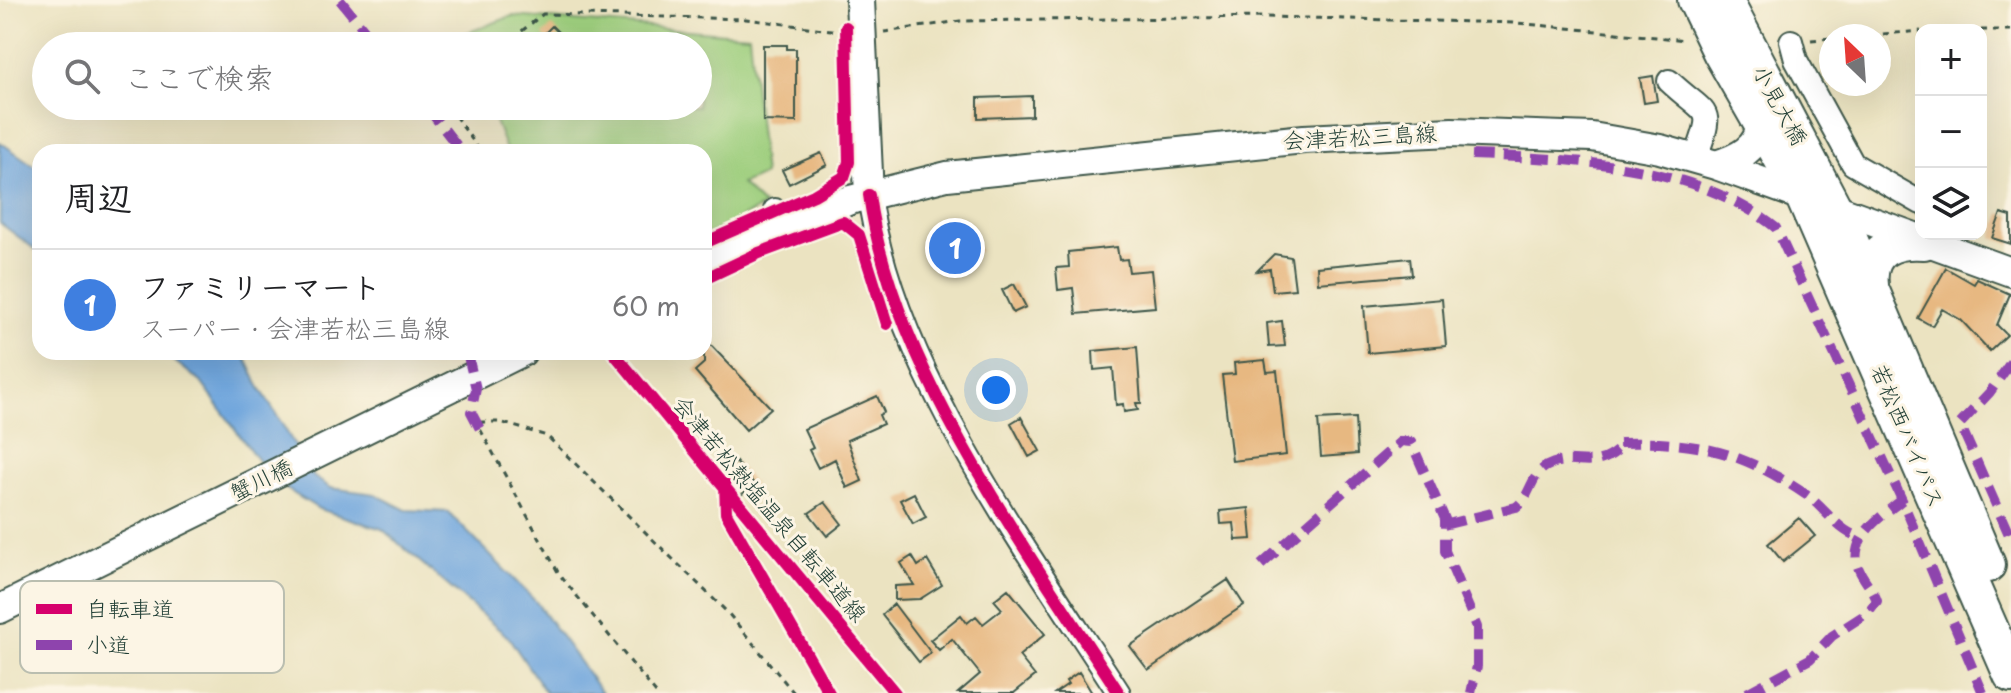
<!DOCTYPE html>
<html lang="ja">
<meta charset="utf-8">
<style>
:root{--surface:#fff;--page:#f2f2f2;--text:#202124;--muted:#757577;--line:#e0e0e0;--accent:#b5179e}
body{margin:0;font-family:"Playpen Sans","Klee One",sans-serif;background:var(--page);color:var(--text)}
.controls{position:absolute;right:24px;top:24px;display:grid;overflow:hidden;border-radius:16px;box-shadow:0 8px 32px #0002}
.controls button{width:72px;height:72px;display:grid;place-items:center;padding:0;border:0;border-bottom:2px solid var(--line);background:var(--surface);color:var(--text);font:40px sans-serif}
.compass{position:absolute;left:1819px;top:24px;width:72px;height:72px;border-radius:50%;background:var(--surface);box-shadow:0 8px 32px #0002;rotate:335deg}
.you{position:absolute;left:996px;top:390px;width:28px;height:28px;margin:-20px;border:6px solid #fff;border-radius:50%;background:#1a73e8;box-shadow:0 0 0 12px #1a73e833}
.badge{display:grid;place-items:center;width:52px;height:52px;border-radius:50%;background:var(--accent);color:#fff;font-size:26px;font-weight:700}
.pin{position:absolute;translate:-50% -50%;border:4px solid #fff;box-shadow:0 2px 8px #0006}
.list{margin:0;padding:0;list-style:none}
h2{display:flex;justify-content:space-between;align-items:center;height:104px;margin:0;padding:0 32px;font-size:34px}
h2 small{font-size:26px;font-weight:400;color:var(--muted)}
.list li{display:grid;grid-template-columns:52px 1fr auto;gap:24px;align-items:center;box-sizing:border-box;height:112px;padding:0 32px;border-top:2px solid var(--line)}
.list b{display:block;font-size:30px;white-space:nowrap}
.list p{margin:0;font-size:26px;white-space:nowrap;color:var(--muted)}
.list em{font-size:26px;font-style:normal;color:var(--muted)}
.icon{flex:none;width:44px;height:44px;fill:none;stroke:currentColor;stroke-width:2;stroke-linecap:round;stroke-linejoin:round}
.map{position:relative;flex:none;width:2011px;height:693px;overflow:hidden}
.search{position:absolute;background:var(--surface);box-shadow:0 8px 32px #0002;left:32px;top:32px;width:680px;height:88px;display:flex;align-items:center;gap:20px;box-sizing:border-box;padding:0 28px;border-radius:44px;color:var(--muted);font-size:30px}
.panel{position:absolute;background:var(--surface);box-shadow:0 8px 32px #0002;left:32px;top:144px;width:680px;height:216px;border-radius:24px}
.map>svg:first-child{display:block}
</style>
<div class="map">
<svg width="2011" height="693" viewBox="0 0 2011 693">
<rect width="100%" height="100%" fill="#fcf5e5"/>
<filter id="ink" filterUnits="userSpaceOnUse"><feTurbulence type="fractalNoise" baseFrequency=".0125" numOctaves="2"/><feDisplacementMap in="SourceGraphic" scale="16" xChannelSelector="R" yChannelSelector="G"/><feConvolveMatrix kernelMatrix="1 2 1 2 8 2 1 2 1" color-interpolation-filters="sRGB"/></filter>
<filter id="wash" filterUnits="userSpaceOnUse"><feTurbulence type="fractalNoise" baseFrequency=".006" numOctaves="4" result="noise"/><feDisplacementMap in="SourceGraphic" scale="32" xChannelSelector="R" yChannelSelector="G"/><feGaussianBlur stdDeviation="1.8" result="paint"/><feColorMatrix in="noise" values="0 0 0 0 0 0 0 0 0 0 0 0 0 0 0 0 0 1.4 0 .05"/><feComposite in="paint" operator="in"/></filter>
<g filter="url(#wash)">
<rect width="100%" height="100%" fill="#ebe3c1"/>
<!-- green -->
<path fill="#9dce7d" stroke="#5e8658" stroke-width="2" d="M512 16 749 35 764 175 741 184 764 206 704 237V152H507L489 106H698V46H465L461 35Z"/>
<!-- water -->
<path fill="#6fa6dd" stroke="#477288" stroke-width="2" d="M0 142 40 170V253L0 223Z
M163 352H243L259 386 314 477 331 488 375 494 406 510 448 512 536 602 602 693H546L509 638 382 529 319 509 272 480 201 382Z"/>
<g id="blocks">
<!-- building -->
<path fill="#e7b881" d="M552 26 561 35 552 44 543 35Z
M763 45H787V49H796V122L763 121Z
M1653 76 1657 101 1644 103 1640 78Z
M1032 96V116L978 118V98Z
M821 153 827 165 789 184 782 170Z
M2001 213 2011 216V244L1992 238Z
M967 226 979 251 945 269 932 245Z
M1117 247 1119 260 1127 259 1129 272 1151 270 1155 307 1076 314 1073 288 1058 290 1056 268 1069 267 1068 252Z
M1274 254 1291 257 1295 289 1273 291 1270 269 1257 271Z
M1410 258 1412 275 1318 283 1317 267Z
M1946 268 1974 284 1977 279 2010 294 1997 325 2007 335 1990 351 1961 320 1942 309 1932 326 1918 318Z
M1014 284 1026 307 1013 313 1002 290Z
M1442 299 1446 346 1368 353 1364 306Z
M1282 321 1285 346 1269 347 1267 323Z
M704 338 771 408 746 430 695 371 704 363Z
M1137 347 1141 403H1136L1138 410 1124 412 1123 404 1116 405 1113 368 1094 370 1093 351Z
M1265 360 1267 372 1277 371 1286 455 1232 461 1222 375 1235 374 1234 363Z
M877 396 884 412 879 415 883 424 847 440 862 481 847 488 835 459 818 468 809 450 813 448 804 429Z
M1021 417 1040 451 1029 457 1011 423Z
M1355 418 1357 454 1321 457 1318 420Z
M736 462 754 484 740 496 722 474Z
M914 493 926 517 913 524 900 500Z
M825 502 842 524 827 536 809 513Z
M1249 508 1252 539 1236 540 1234 523 1221 524 1220 511Z
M1799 518 1815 536 1783 562 1768 544Z
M912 556 918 566 927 560 942 585 920 599 895 600V586L914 585 901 563Z
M1228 580 1244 605 1148 670 1130 646Z
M1008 589 1045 634 1019 656 1035 676 1014 693H958L980 674 952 639 939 650 930 640 961 615 967 623 976 616 983 624 1002 609 994 600Z
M894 604 931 653 919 662 882 615Z
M1079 672 1092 693H1055L1068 684 1066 681Z"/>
</g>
</g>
<g filter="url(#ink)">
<use href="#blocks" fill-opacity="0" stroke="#3e5649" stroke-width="2"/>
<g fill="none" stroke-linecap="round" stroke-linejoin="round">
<!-- minor casing -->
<g stroke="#3e5649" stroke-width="26">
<path id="minor" d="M1791 41 1796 60 1853 164 1921 203
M1669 81C1708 118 1716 104 1695 159
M869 195C892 366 1026 549 1119 693
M775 210 778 228"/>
</g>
<!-- major casing -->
<g stroke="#3e5649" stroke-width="32">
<path id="major" d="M860 0 869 195
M1716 165C1738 158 1759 149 1761 123
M704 263 850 200 947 176 1304 139 1452 132 1592 137 1660 149 1716 165 2011 272
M0 609 522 352"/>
</g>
<!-- highway casing -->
<g stroke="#3e5649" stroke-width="38">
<path id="highway" d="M1695 0 1720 52 1803 197 2011 675
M1725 0 1848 234 1988 565
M1871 285C1867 249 1894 240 1924 242"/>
</g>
<!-- path -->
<path stroke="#3e5649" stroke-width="3" stroke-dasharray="6 6" stroke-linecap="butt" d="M1940 30H1965
M1981 30H2011
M884 32 960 21 1266 17 1517 23 1686 40
M393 34 404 46
M1859 36 1921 31
M1811 40 1831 38
M503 46 543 14 746 19 838 31
M448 106 481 152
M456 116 464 114 467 106
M656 693 559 574 480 429 482 422H500L547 436 728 613 794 693"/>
<!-- minor -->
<use href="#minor" stroke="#fff" stroke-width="22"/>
<!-- major -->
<use href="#major" stroke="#fff" stroke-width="28"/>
<!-- highway -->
<use href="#highway" stroke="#fff" stroke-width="34"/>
<!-- quiet -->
<path stroke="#8e44ad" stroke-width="10" stroke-dasharray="20 10" stroke-linecap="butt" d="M340 0 377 46
M426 106 462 152
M1472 155C1572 159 1694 163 1776 228L1902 500 1983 693
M467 352 476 389 471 412 480 429
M2011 362 1990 392 1960 424 2011 539
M1619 443C1697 441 1739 450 1805 494 1824 506 1840 535 1862 537
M1444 525 1516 507C1531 497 1530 475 1547 466 1575 451 1594 477 1625 443
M1261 565 1401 441 1411 442 1445 519V551L1477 627V666L1471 693
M1747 693 1810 659 1832 636 1869 612 1877 601C1873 588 1862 579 1858 567 1849 536 1882 516 1902 500"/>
<!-- cycleway casing -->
<g stroke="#fcf5e5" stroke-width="17">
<path id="cycleway" d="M869 195C892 366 1026 549 1119 693
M704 243 814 195 844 177 849 162 846 27
M704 279 759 253 843 222 859 235 887 324
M613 352 895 693
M725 484 726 513 829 693"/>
</g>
<!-- cycleway -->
<use href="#cycleway" stroke="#d6006c" stroke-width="12"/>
</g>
</g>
<g text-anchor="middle" stroke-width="6" stroke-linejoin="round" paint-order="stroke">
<!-- street labels -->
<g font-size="22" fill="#1f3d34" stroke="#fcf5e5">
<text transform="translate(1780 105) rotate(61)" y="8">小見大橋</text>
<text transform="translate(1360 137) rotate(-3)" y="8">会津若松三島線</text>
<text transform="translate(1908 436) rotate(67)" y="8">若松西バイパス</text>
<text transform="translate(261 480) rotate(-26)" y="8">蟹川橋</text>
<text transform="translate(770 509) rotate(50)" y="8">会津若松熱塩温泉自転車道線</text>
</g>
</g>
<!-- legend -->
<rect x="20" y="581" width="264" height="92" rx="12" fill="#fcf5e5" stroke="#babeb0" stroke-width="2"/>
<rect x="36" y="604" width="36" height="10" fill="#d6006c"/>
<rect x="36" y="640" width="36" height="10" fill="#8e44ad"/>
<g font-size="22" fill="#1f3d34">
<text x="86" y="617">自転車道</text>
<text x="86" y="653">小道</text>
</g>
</svg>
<div class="controls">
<button>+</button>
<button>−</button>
<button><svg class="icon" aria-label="layers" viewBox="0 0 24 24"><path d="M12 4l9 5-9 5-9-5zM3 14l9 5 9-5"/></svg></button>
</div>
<svg class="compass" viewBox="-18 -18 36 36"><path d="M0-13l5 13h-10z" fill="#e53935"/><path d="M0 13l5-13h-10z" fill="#757577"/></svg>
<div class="you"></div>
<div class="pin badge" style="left:955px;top:248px;background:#3f7fe0">1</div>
<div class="search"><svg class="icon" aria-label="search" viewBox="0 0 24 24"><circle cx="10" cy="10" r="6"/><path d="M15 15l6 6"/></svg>ここで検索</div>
<section class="panel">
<h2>周辺<small></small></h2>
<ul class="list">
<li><span class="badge" style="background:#3f7fe0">1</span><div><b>ファミリーマート</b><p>スーパー · 会津若松三島線</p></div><em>60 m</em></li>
</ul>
</section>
</div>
